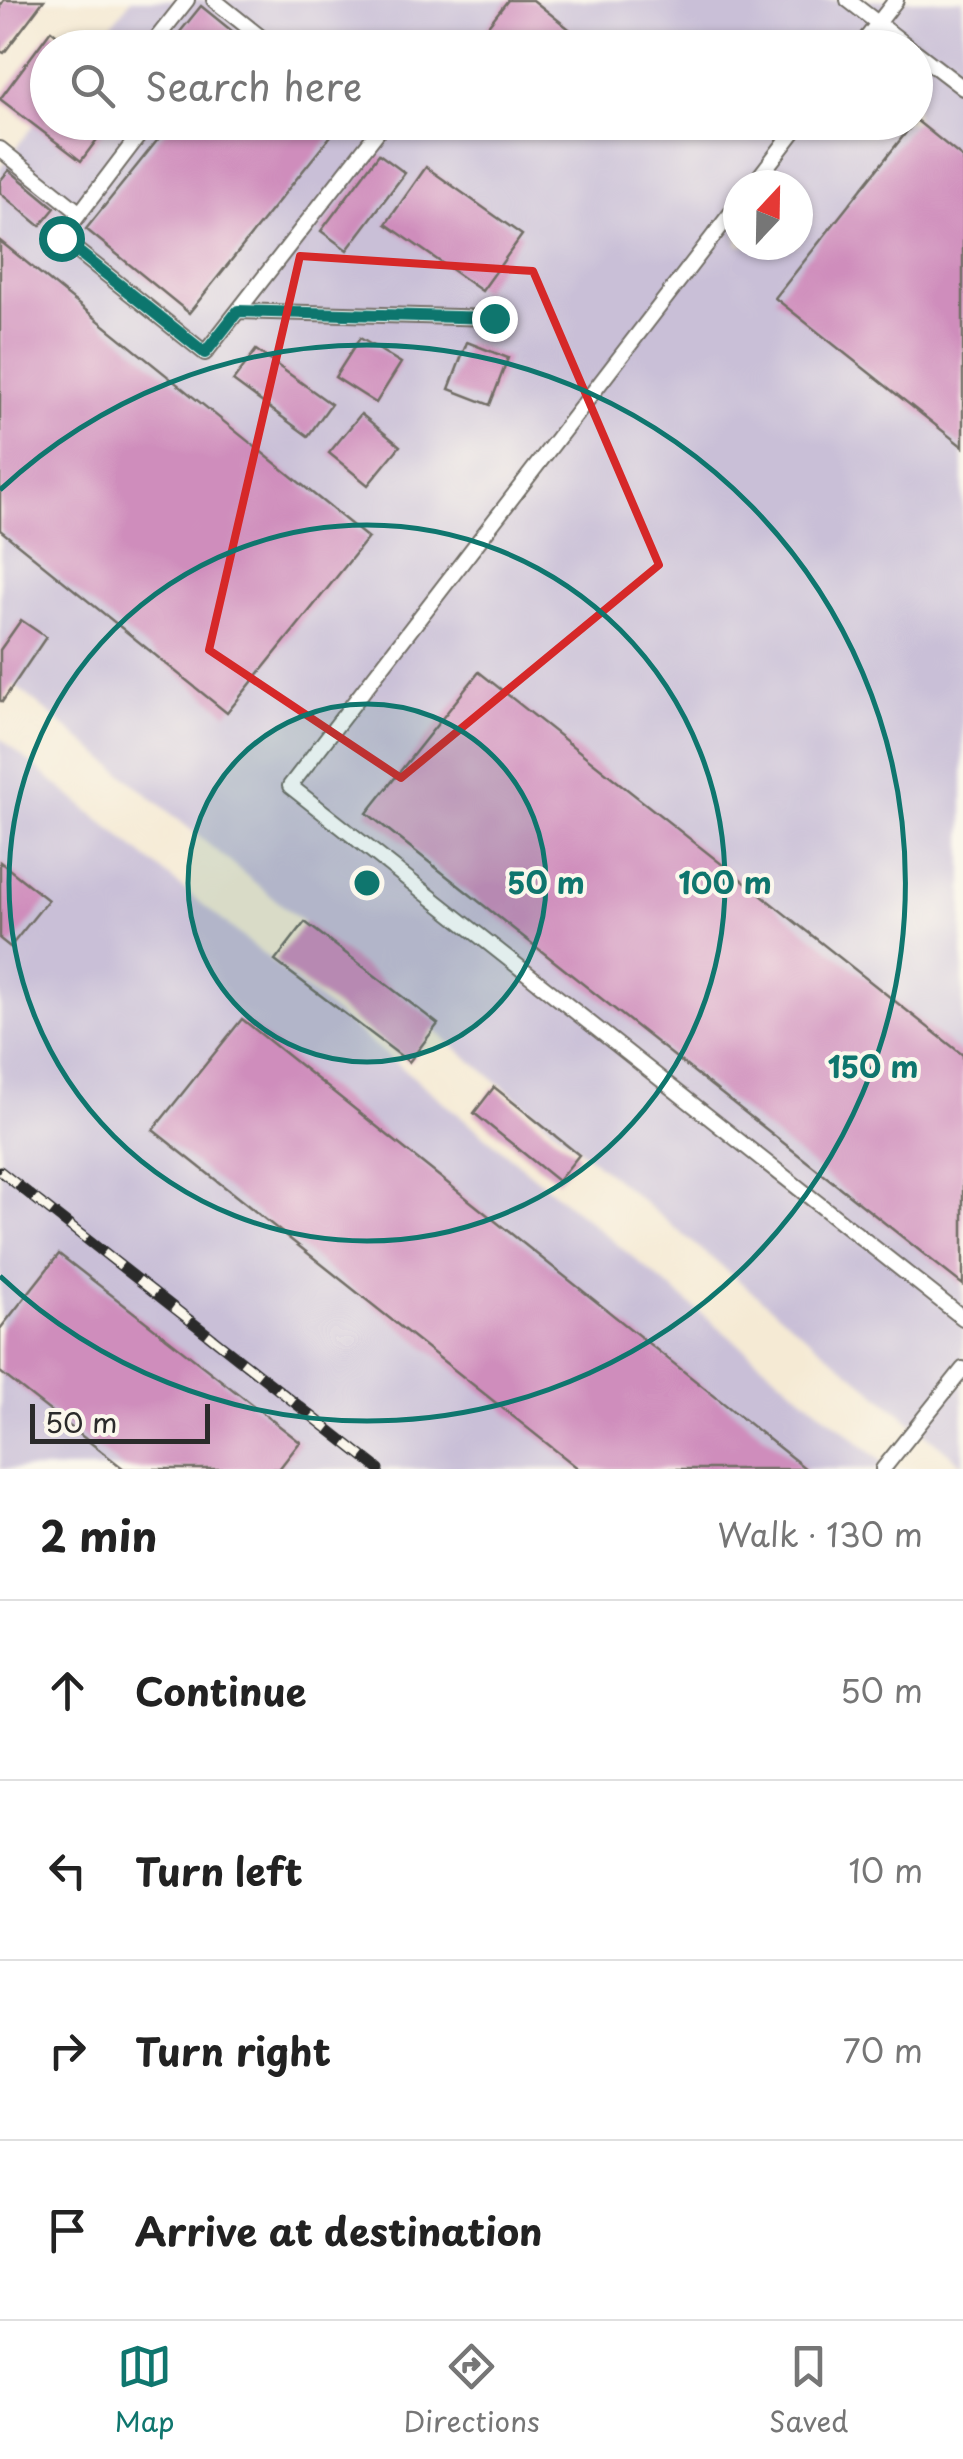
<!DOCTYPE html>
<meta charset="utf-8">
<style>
:root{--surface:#fff;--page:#f6f6f6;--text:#222;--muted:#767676;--line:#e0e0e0;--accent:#0f766e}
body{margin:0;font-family:"Playpen Sans",sans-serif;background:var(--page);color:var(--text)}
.compass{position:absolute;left:723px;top:170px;width:90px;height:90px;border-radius:50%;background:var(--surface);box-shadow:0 2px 8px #0004;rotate:22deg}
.scale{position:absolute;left:30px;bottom:25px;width:180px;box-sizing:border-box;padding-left:10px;border:5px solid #2b2b2b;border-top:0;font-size:28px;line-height:35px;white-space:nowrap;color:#2b2b2b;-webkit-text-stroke:8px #fbf7ec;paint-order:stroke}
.stop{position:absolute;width:30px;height:30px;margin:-22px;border:8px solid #0f766e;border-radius:50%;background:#fff}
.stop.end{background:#0f766e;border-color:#fff;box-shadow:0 2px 10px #0008}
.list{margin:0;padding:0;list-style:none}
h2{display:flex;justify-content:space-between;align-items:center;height:130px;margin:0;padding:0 40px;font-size:42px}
h2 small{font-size:32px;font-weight:400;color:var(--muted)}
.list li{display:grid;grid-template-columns:65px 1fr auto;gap:30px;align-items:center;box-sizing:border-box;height:180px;padding:0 40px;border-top:2px solid var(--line)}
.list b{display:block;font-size:38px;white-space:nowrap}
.list em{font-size:32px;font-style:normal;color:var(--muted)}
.icon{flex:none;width:55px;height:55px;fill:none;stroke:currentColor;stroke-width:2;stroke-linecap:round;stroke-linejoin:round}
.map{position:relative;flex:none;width:963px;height:1469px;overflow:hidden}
.search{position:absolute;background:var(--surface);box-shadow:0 2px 8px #0004;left:30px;right:30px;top:30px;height:110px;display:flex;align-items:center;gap:25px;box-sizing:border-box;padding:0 35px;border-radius:55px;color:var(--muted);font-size:38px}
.sheet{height:850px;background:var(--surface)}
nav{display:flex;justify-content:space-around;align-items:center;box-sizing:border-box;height:140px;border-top:2px solid var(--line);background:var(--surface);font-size:28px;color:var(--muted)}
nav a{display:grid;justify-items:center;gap:5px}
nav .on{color:var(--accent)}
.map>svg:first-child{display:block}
</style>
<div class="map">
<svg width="963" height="1469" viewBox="0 0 963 1469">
<rect width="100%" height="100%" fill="#fbf7ec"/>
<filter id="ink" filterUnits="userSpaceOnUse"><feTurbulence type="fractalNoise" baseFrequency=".01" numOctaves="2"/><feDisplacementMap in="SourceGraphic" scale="20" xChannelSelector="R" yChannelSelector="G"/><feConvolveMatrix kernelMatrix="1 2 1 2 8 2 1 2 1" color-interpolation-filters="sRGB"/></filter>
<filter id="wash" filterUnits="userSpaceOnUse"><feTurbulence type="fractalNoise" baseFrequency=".0048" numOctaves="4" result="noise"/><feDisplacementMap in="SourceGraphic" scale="40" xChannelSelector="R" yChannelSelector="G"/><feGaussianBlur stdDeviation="2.25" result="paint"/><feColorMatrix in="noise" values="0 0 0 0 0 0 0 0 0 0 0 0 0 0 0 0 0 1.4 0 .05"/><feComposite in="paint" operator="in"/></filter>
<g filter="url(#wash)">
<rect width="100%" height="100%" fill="#f5ead4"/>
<!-- industrial -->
<path fill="#c9bfd7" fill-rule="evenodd" d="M131 0H963V1465L0 673V168L47 108 48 122H916V48L94 47ZM738 185H798V245H738Z
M0 738 891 1469H0Z"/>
<g id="blocks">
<!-- building -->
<path fill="#cf8dbc" d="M4 0H44L4 53 0 51V6Z
M508 0H533L593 48H485L476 41Z
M201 6 253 48H177L171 43Z
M51 30 73 48H48V122H110L81 161 0 99Z
M916 120 963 158V447L775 298Z
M172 122H342L189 313 86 229Z
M579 122H605L595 135Z
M379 154 405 173 347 250 321 231Z
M426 167 522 235 482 291 386 224Z
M9 170 55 208 40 226 0 193V181Z
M0 241 368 538 227 713 0 530Z
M360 338 401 363 376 403 335 377Z
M467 342 508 358 490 405 449 389Z
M256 350 331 404 308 436 233 381Z
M361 414 400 446 368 485 329 453Z
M21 620 46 637 2 702 0 700V650Z
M479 672 963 1055V1285L367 813Z
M0 862 48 900 10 947 0 939Z
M305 922 438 1024 409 1062 275 961Z
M242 1019 806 1469H579L153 1130Z
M494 1087 579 1155 558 1181 474 1113Z
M59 1254 300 1442 279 1469H124L0 1372V1329Z"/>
</g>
</g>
<g filter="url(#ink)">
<use href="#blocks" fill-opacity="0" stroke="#726e66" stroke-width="2.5"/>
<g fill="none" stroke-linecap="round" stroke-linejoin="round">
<!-- service casing -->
<g stroke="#726e66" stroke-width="18">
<path id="service" d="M214 0 274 48
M848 0 910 48
M149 48 187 0
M859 48 896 0
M916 52 963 88
M149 122 61 238 205 353 379 130 369 122
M0 149 80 213
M753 185 801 122
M738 204 290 786 963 1318
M238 311 494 318
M883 1469 963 1369"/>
</g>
<!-- service -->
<use href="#service" stroke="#fff" stroke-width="14"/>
<!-- rail casing -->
<g stroke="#2b2b2b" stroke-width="11">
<path id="rail" d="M0 1171 379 1469"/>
</g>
<!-- rail -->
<use href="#rail" stroke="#fbf7ec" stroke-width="8" stroke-dasharray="22" stroke-linecap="butt"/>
</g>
</g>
<g fill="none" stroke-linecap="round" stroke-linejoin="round" filter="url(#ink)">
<!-- route -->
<path stroke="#0f766e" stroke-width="12" d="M61 238 205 353 238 311 494 318"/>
</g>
<!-- marked area -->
<path fill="none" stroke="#d62828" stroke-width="8" stroke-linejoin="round" d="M300 256 533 271 659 565 401 778 209 650Z"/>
<!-- distance rings -->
<circle cx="367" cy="883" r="179" fill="#0f766e" fill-opacity=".12"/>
<g fill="none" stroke="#0f766e" stroke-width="5">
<circle cx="367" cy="883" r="179"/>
<circle cx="367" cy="883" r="358"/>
<path d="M0 490A538 538 0 1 1 0 1276"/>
</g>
<circle cx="367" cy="883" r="15" fill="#0f766e" stroke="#fbf7ec" stroke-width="5"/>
<g font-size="30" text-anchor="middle" font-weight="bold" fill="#0f766e" stroke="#fbf7ec" stroke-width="8" stroke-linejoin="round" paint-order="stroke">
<text x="546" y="894">50 m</text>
<text x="725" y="894">100 m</text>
<text x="873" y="1078">150 m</text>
</g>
</svg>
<svg class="compass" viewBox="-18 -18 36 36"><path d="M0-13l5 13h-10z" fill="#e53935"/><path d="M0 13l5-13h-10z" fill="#767676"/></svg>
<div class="scale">50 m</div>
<div class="stop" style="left:61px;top:238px"></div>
<div class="stop end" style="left:494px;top:318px"></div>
<div class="search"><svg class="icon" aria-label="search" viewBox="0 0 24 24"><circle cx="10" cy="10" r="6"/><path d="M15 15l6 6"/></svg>Search here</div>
</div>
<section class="sheet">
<h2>2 min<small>Walk · 130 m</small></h2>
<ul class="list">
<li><svg class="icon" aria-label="ahead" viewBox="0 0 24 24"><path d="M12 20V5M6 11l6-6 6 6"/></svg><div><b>Continue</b></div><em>50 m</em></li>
<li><svg class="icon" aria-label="left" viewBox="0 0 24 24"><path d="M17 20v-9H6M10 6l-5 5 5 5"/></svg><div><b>Turn left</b></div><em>10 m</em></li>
<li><svg class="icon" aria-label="right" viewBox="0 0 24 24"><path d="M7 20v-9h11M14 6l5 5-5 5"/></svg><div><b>Turn right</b></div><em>70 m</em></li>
<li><svg class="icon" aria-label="arrive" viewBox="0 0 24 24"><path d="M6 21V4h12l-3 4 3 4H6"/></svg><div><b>Arrive at destination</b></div></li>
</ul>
</section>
<nav>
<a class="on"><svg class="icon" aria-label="map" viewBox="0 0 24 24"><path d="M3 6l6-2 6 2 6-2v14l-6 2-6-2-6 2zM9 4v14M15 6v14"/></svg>Map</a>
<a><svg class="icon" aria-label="directions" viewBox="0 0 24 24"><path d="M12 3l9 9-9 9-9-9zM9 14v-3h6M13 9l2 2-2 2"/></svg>Directions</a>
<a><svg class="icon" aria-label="saved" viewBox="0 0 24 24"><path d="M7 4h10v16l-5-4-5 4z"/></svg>Saved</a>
</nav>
